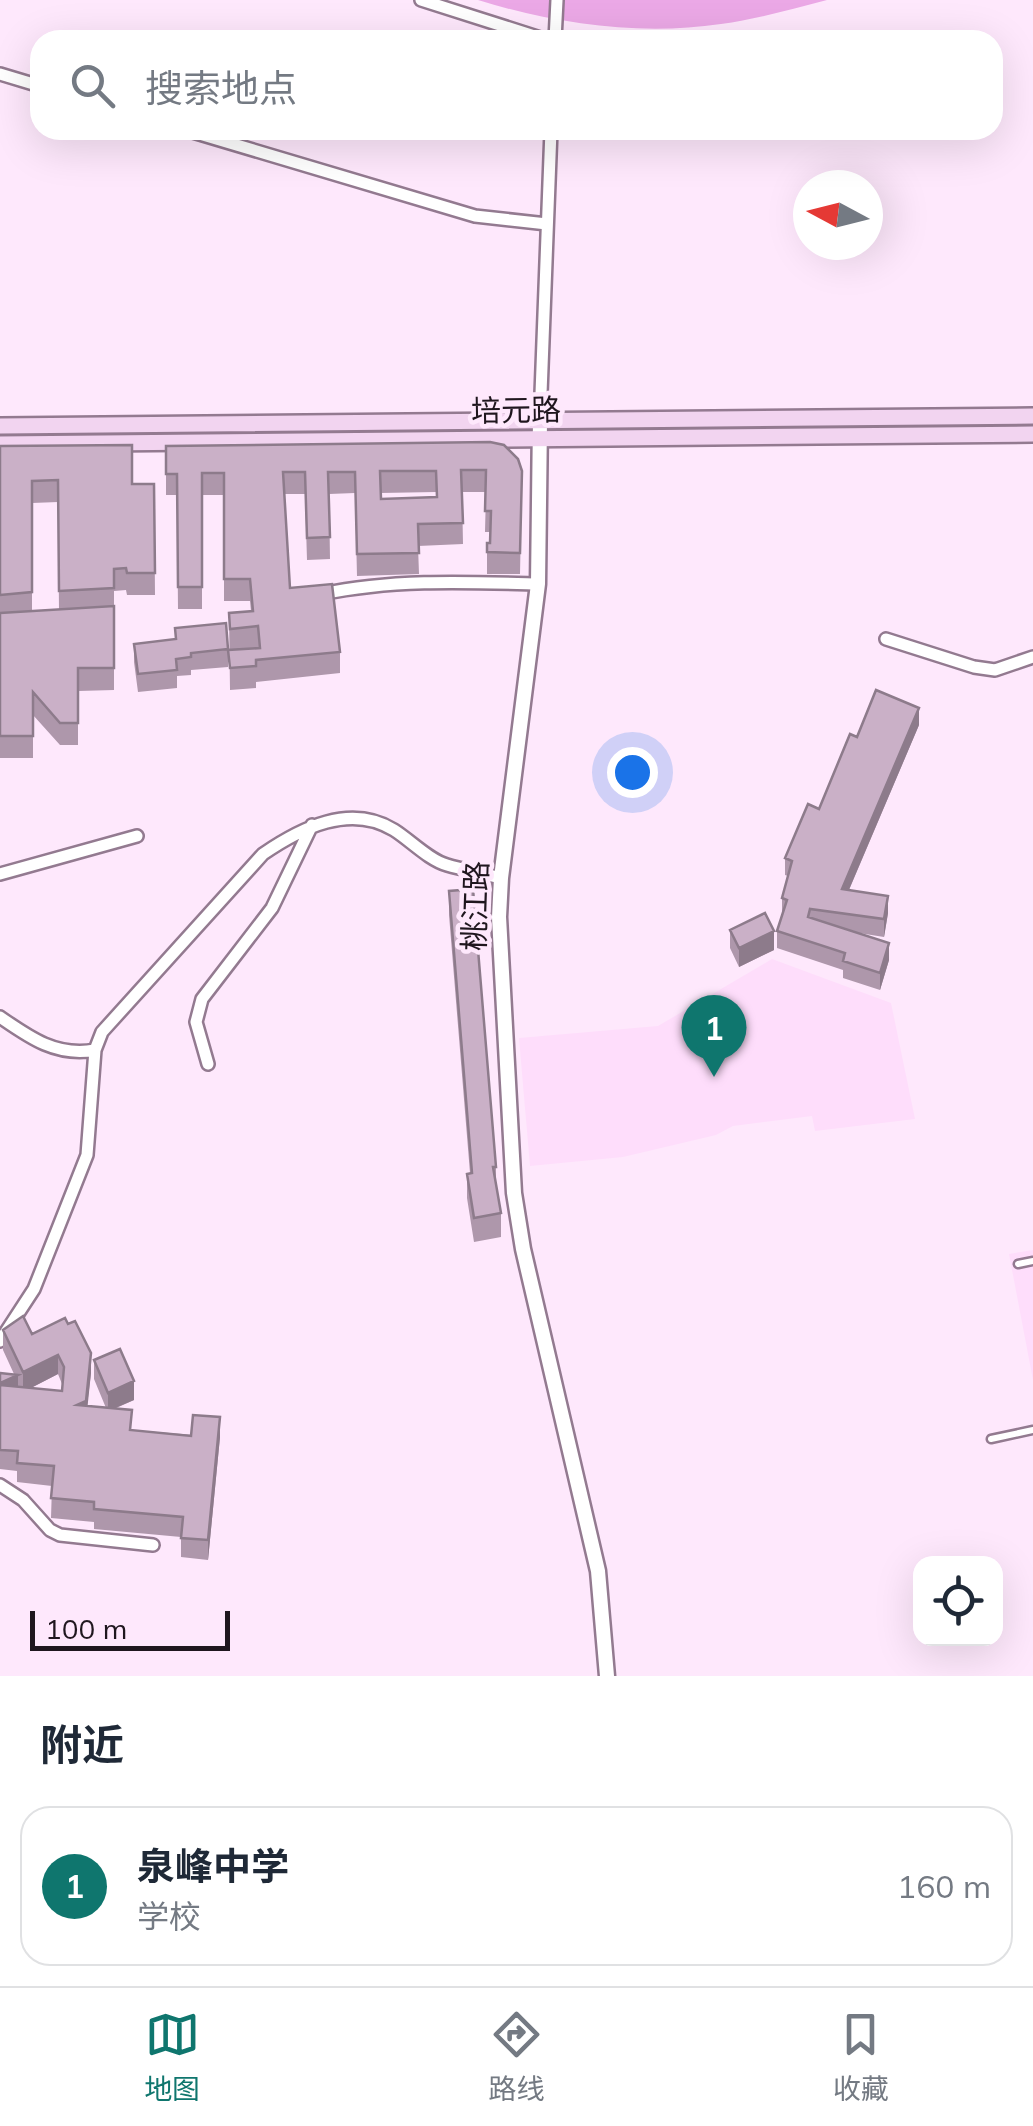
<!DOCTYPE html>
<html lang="zh">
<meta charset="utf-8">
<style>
:root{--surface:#fff;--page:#f2f2f3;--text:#1f2937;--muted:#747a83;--line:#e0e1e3;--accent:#0f766e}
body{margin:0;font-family:Mulish,"Noto Sans SC",sans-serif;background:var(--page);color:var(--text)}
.controls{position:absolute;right:30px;bottom:30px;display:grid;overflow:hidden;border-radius:20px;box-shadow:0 10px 40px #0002}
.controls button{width:90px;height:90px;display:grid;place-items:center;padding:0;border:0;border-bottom:2px solid var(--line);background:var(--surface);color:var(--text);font:50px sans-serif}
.compass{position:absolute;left:793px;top:170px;width:90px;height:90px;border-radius:50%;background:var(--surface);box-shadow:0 10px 40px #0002;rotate:277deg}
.scale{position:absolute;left:30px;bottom:25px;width:200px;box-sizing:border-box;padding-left:10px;border:5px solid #1f161e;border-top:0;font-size:28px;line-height:35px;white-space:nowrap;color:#1f161e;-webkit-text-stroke:8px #fee8fc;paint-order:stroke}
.you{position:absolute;left:632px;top:772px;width:35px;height:35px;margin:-25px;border:8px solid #fff;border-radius:50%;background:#1a73e8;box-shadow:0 0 0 15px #1a73e833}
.badge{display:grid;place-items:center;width:65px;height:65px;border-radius:50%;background:var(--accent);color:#fff;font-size:32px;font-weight:700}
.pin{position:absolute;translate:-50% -82px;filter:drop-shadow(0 2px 5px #0008)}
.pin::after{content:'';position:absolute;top:52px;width:35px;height:30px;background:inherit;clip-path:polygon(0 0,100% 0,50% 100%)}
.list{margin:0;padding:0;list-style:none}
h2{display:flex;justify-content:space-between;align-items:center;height:130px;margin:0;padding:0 40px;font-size:42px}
h2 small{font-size:32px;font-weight:400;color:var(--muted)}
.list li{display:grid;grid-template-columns:65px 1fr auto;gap:30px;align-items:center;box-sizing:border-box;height:160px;margin:0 20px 20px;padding:0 20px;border:2px solid var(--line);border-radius:30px}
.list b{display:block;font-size:38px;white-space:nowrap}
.list p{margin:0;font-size:32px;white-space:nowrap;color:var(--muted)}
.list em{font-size:32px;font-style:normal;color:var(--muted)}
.icon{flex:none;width:55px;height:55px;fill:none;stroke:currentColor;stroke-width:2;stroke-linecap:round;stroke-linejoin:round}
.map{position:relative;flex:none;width:1033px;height:1676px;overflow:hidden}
.search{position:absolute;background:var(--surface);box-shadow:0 10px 40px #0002;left:30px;right:30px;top:30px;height:110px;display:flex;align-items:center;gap:25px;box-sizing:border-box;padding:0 35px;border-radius:30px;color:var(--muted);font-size:38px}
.sheet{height:310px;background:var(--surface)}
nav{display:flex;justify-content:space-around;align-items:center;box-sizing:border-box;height:140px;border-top:2px solid var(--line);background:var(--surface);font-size:28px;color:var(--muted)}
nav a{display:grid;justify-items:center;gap:5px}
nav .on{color:var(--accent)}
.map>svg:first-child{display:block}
</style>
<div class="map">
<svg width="1033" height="1676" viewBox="0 0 1033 1676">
<rect width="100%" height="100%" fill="#fee8fc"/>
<!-- built -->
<path fill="#feddfb" d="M772 959 891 1003 915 1119 815 1131 812 1116 733 1126 716 1135 623 1157 530 1166 519 1038 658 1026Z
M1033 1250V1380L1009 1254Z"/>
<!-- water -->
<path fill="#eba8e6" d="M478 0H827C792 9 757 19 721 24 640 36 555 24 478 0Z"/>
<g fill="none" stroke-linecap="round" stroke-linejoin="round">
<!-- service casing -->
<g stroke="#937a90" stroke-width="11">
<path id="service" d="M1018 1264 1033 1261
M991 1439 1033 1430"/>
</g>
<!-- minor casing -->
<g stroke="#937a90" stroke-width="16">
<path id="minor" d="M421 0 547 40
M555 40 557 0
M0 74 40 86
M186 130 475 216 547 224
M540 420 551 130
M322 594C393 579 466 582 538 584
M886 639 974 667 995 670 1033 657
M0 874 137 836
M0 1017C30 1038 57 1057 95 1050
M208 1064 196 1022 202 999 272 908 312 825
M0 1341 34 1289 87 1155 95 1050 102 1032 263 854C301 828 350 803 394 830 410 840 429 860 447 865 464 870 483 873 501 878
M0 1485 23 1500 50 1530 60 1535 153 1545"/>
</g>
<!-- tertiary casing -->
<g stroke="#937a90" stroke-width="19">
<path id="tertiary" d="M540 420 538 584 501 878 499 917 514 1193 523 1249 598 1571 607 1676"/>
</g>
<!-- secondary casing -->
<g stroke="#937a90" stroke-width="20">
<path id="secondary" d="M0 426 1033 416
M0 444 1033 434"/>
</g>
<!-- service -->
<use href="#service" stroke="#fff" stroke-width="6"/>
<!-- minor -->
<use href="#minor" stroke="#fff" stroke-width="11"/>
<!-- tertiary -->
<use href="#tertiary" stroke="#fff" stroke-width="14"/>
<!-- secondary -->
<use href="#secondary" stroke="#f2d4f0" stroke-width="15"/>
</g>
<!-- wall -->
<path fill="#ae97ab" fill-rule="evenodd" d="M0 446 132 484H154L155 595H127L126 590 114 591V690L78 691V745H60L33 715V758H0ZM58 502 59 610 32 611V503Z
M166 446 522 471 520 574H487V543H490V532H485L486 492H462L463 544 418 546 419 574 357 576 355 493 329 494 330 559 307 560 305 494H284L290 588 340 652V673L256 682V688L230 690 229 613 251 611 250 601H224V495H202V609H178L177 495H166ZM436 492V497L381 499 380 493Z
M175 628 228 649V667L191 670V675L177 676V688L138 692 134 662V644L175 639Z
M919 725 849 890 888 913 884 937 859 933 889 960 880 990 843 978V970L777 948V931L782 916V898L788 876 785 875V858L819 809 857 737Z
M449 891 496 1167V1183L501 1213V1237L474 1242 467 1198V1174L470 1173 449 915Z
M730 930 774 950 739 967 730 948Z
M3 1330 32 1334 91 1373 87 1406 106 1408 94 1379V1360L134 1400 114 1409 132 1430 220 1437 208 1560 181 1557V1537L94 1529V1522L51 1518 52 1486 17 1482V1471L0 1469V1373L14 1374 3 1350ZM58 1374 62 1384V1391L31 1388Z"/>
<!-- shaded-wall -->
<path fill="#8d7b8b" d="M919 708V725L842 906V889Z
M888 896V913L884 937V919Z
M774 931V950L739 967V948Z
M889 943V960L880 990V973Z
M91 1353V1373L86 1421 77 1405Z
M58 1355V1374L23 1392V1372Z
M18 1375V1394L0 1403V1383Z
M134 1381V1400L108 1411V1393Z
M220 1417V1437L208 1560V1540Z"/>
<!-- building -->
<path fill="#cab0c7" stroke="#8d7b8b" stroke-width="2.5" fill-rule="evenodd" d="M490 442 504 445 518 459 522 471 520 553 487 552V543H490L491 511H485L486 470H461L463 523 418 524 419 553 357 554 355 472H328L330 537 307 538 305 472H283L290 588 332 584 340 652 256 660V666L230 668 228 650 260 648 258 626 230 629 229 613 253 611 250 579H224V473H202V587H178L177 474H166V446ZM380 471H436L437 497 381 499Z
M132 445V484H154L155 573H127L126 568 114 569V588L59 591 58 480 32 481V592L0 595V446Z
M114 606V668H78V723H60L33 692V736H0V613Z
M226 623 228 649 191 653V657L176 659 177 670 138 674 134 644 176 639 175 628Z
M876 690 919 708 842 889 888 896 884 919 810 909 808 917 889 943 880 973 843 961 845 953 777 931 787 900 782 898 792 861 785 858 808 804 819 809 850 734 857 737Z
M473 889 496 1167H493L501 1213 474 1218 467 1174 472 1173 449 891Z
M765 913 774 931 739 948 730 930Z
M23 1316 32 1334 65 1318 68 1324 75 1321 91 1353 86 1401 77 1405 132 1410 130 1430 191 1436 193 1415 220 1417 208 1540 181 1538 183 1517 94 1509V1502L51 1498 54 1466 17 1463 18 1451 0 1450V1385L62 1391 64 1367 58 1355 23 1372 3 1330Z
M120 1349 134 1381 108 1393 94 1360Z
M0 1373 18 1375 0 1383Z"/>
<g text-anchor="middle" stroke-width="9" stroke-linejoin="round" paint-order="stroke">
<!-- street labels -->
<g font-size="30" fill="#1f161e" stroke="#fee8fc">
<text transform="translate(516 411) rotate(-1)" y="10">培元路</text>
<text transform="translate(476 906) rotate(-88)" y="10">桃江路</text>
</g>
</g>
</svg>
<div class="controls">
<button><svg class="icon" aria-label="locate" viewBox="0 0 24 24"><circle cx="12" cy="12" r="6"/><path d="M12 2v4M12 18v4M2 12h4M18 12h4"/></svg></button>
</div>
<svg class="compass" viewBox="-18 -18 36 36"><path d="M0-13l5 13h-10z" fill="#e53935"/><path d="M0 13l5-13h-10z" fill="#747a83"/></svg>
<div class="scale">100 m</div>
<div class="you"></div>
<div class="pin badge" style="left:714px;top:1077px">1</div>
<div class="search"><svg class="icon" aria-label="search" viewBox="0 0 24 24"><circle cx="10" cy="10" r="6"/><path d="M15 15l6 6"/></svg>搜索地点</div>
</div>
<section class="sheet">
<h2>附近<small></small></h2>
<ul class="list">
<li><span class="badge">1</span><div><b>泉峰中学</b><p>学校</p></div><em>160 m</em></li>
</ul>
</section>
<nav>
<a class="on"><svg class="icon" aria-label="map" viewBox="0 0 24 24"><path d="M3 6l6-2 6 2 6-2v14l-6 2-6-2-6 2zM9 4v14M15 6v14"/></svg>地图</a>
<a><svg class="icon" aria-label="directions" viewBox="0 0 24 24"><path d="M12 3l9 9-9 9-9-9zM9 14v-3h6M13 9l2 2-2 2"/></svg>路线</a>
<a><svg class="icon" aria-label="saved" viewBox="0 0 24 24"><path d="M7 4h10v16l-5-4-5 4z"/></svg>收藏</a>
</nav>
